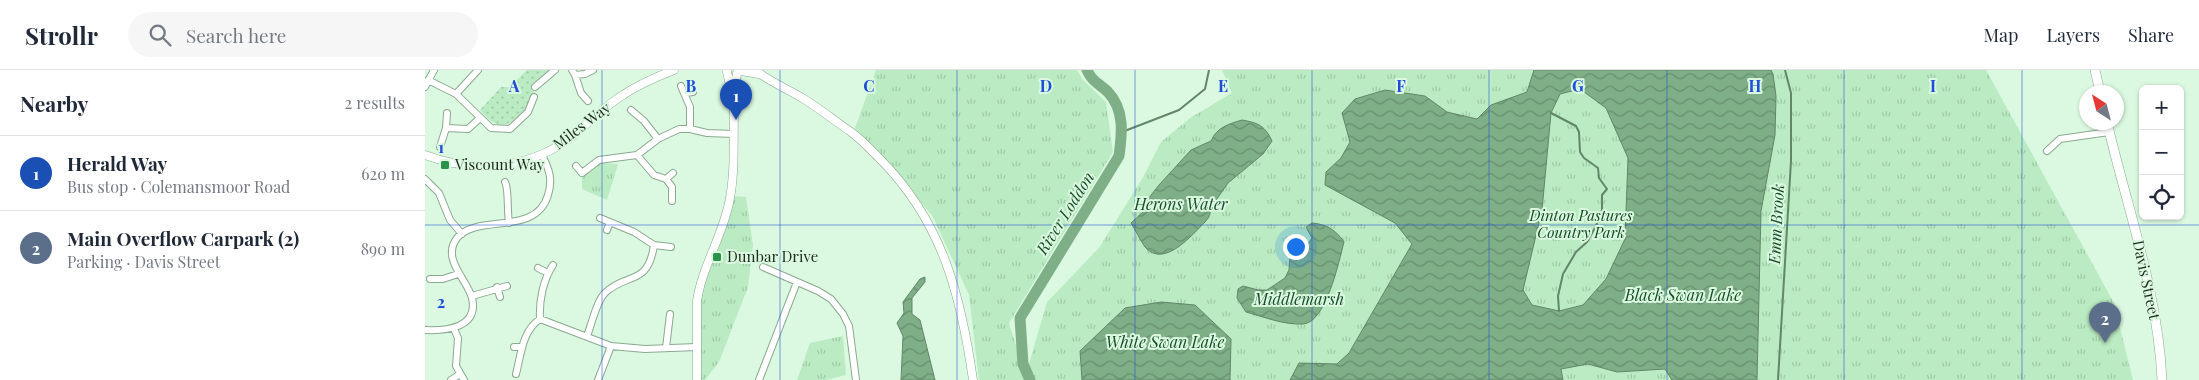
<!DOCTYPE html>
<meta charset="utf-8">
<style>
:root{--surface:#fff;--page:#f6f6f7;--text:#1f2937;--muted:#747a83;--line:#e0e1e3;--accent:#1a73e8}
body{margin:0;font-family:"Playfair Display",serif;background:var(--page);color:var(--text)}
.controls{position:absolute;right:15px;top:15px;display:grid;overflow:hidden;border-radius:8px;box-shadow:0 1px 4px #0004}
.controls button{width:45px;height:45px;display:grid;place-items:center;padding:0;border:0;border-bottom:1px solid var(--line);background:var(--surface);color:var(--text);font:25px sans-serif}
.compass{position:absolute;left:1654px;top:15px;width:45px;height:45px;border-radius:50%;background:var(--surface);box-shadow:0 1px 4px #0004;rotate:324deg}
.you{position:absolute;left:870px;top:176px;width:18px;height:18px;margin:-12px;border:4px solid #fff;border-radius:50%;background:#1a73e8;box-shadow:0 0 0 8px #1a73e833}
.badge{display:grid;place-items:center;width:32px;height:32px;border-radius:50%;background:var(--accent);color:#fff;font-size:16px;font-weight:700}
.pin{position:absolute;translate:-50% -41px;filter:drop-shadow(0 1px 2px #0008)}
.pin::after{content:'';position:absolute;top:26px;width:18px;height:15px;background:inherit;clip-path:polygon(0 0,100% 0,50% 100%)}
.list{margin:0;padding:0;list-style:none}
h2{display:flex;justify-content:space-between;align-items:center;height:65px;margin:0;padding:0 20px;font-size:21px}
h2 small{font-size:16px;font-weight:400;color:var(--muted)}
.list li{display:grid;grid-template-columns:32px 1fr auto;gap:15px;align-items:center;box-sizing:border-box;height:75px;padding:0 20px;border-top:1px solid var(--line)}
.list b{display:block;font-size:19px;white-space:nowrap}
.list p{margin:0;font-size:16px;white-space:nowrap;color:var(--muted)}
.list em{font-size:16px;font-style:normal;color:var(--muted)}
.icon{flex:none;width:28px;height:28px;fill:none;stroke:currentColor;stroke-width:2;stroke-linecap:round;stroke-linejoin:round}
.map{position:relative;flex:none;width:1774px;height:310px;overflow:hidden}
header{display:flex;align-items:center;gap:30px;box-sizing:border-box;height:70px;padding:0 25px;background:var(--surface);border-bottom:1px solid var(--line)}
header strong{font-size:24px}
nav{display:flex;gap:28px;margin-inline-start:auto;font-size:18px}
.search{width:350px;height:45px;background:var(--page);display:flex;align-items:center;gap:12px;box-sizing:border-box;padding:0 18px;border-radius:28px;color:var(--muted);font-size:19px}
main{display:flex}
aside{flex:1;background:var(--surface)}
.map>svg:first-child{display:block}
</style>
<header>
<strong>Strollr</strong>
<div class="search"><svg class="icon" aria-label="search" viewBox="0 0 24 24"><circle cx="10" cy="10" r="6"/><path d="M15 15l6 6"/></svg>Search here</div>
<nav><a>Map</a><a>Layers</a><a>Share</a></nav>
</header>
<main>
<aside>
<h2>Nearby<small>2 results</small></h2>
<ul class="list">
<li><span class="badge" style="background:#1a4fb4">1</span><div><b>Herald Way</b><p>Bus stop · Colemansmoor Road</p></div><em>620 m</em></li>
<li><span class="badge" style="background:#5c6f8a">2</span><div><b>Main Overflow Carpark (2)</b><p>Parking · Davis Street</p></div><em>890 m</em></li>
</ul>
</aside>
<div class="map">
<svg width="1774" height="310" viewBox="0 0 1774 310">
<defs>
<pattern id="grass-dots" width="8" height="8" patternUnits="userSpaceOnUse" patternTransform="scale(1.25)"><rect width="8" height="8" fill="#baebc2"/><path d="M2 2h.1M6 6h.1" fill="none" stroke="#9fcaa6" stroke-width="1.8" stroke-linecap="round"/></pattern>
<pattern id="park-tufts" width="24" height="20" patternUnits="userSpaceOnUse" patternTransform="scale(1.25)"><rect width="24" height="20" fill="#baebc2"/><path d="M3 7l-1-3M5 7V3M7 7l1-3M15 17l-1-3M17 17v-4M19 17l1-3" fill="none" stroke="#9fcaa6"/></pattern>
<pattern id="water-waves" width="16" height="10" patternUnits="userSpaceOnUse" patternTransform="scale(1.25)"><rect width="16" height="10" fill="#7eaf87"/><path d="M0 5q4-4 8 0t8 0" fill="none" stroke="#678e6e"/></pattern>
</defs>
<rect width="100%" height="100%" fill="#dbf9e0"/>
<!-- grass -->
<path fill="url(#grass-dots)" d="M101 0H130L111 14C104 42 80 74 55 40L76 17H84L101 1Z"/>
<!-- park -->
<path fill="url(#park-tufts)" d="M451 0H652L658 10 681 32 688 82 584 253 602 310H554L544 225 507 145 430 58Z
M797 0H1561L1689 233 1708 310H609L603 297 622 232 674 178 717 109 736 72 765 48 807 23Z
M173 93 193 94 182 130 157 119V108Z
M308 126 321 127 328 175 323 217 294 292 280 310H275L274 239 277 218 300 158Z
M418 266 421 305 401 310H372L385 273Z"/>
<!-- water -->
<path fill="url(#water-waves)" stroke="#618768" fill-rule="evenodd" d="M1109 0H1346L1348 4 1351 26 1350 65 1336 141 1332 310H1247L1240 299 1192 302 1163 294 1136 299 1138 310H865L874 293 912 294 924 283 987 174 970 153 900 115 901 102 916 88 925 72 917 43 930 29 960 20 1000 26 1022 42 1052 49 1066 35 1102 22ZM1155 19 1181 38 1203 88 1200 169 1181 209 1158 235 1134 241 1107 235 1098 220 1117 140 1126 43 1135 24Z
M817 50C834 53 840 56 847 71L838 84 803 113 787 136 784 147 780 152C767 165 739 199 720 177 715 170 711 161 706 153L718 142 723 129 734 115 766 80 786 71C792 57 804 54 817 50Z
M887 153C901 154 911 160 919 172 914 191 901 253 878 254 859 255 839 247 821 242L812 228 813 219 818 216 833 220H842L860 208 864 200 865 187 883 174 887 168 881 157Z
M500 207V212L487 228V244L495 250 510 310H476L478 266 472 253 479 243 478 232 495 209Z
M736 232 770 235 806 269 805 310H657L655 281 700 238Z"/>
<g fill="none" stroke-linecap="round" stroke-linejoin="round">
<!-- stream -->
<path stroke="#618768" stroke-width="2" d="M1126 43 1151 56 1154 62 1155 82 1159 88 1173 98 1174 108 1182 119 1177 125V140L1171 156 1162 172 1151 182 1138 204 1133 226 1134 241
M697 62 754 40 780 19 784 0
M1353 310 1366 91V23L1360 0"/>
<!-- river -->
<path stroke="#7eaf87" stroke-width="11" d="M605 310 598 294 595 248 694 86C697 64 700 40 683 22 675 14 667 12 662 0"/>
<!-- minor casing -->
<g stroke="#8ca891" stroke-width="8">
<path id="minor" d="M147 0 150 5 160 4 168 0
M150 5 156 23 163 31
M3 10 31 24 66 58 85 59 103 42 109 27
M256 16 265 37V59
M0 17 9 0
M110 17 130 0
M261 23 268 22
M31 24 53 0
M206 40 219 51 233 69
M22 43 21 58 43 59 55 48
M15 77 21 58
M1622 81 1635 69 1684 62
M212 85 229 105 241 109 248 103
M151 96 157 103 174 90 212 85 233 69 254 59H265L282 63 309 64
M0 109 14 123 25 150 37 164
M241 109 247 117V131
M80 112C84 119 82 142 84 153
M182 160 185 152
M229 175 246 177
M338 197 393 221 406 229 418 244 424 256 431 310
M113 198 123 203
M5 209H18L33 204
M72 217 75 227
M47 226 82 216
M115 249C114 231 118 210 128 195
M29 259 33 268 31 296 39 310
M0 260C21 261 54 258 47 228 42 209 16 189 32 168 52 143 111 167 123 125 128 109 124 99 117 85
M162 266C166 256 172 230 180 223 201 202 223 217 229 175L209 162 175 148
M89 277H97
M241 278 245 244
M91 304C96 285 97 261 115 249L186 276 220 279 272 277
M26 310 35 304
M173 310 186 276
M334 310 372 212"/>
</g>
<!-- tertiary casing -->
<g stroke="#8ca891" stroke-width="9">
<path id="tertiary" d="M330 0C345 12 363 19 379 29 395 39 410 51 426 62 437 70 447 81 456 90 518 153 536 226 548 310
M316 1 334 4
M302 2 307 24
M0 85C50 104 105 99 148 66 164 52 180 36 198 25 214 14 231 7 249 0
M272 310V231C277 197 297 167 304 133 313 91 305 46 312 3"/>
</g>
<!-- secondary casing -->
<g stroke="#8ca891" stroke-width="10">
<path id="secondary" d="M1670 0 1675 22
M1682 52C1702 138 1733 222 1737 310"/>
</g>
<!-- minor -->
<use href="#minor" stroke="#fff" stroke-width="6"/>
<!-- tertiary -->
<use href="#tertiary" stroke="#fff" stroke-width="8"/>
<!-- secondary -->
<use href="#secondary" stroke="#fff" stroke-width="9"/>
</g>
<!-- grid -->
<path fill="none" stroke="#1d4ed8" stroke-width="1" stroke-opacity="0.55" d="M177 0V310M355 0V310M532 0V310M710 0V310M887 0V310M1064 0V310M1242 0V310M1419 0V310M1597 0V310M0 155H1774"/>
<!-- markers -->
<g fill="#2a934a" stroke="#dbf9e0" stroke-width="2">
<rect x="15" y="90" width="10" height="10" rx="2.5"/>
<rect x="287" y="182" width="10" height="10" rx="2.5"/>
</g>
<g text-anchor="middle" stroke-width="4" stroke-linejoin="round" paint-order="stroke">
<!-- street labels -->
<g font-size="15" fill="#1e2920" stroke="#dbf9e0">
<text transform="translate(157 56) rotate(-37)" y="5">Miles Way</text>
<text transform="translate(1721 210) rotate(78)" y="5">Davis Street</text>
</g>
<!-- poi labels -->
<g font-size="15" fill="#1e2920" stroke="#dbf9e0" text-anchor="start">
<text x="30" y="100">Viscount Way</text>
<text x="302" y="192">Dunbar Drive</text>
</g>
<!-- park labels -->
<g font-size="15" font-style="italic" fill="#124923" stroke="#dbf9e0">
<text x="1156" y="151">Dinton Pastures<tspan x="1156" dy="17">Country Park</tspan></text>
</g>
<!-- water labels -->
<g font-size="16" font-style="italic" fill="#184e27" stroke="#dbf9e0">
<text x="756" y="140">Herons Water</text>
<text transform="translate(640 143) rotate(-58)" y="6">River Loddon</text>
<text transform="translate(1351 154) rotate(-87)" y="6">Emm Brook</text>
<text x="1258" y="231">Black Swan Lake</text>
<text x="874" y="235">Middlemarsh</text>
<text x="740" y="278">White Swan Lake</text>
</g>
</g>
<g font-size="16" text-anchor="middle" font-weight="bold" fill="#1d4ed8" stroke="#dbf9e0" stroke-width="4" stroke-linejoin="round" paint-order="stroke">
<text x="89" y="22">A</text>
<text x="266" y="22">B</text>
<text x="444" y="22">C</text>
<text x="621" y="22">D</text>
<text x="798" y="22">E</text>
<text x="976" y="22">F</text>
<text x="1153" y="22">G</text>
<text x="1330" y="22">H</text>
<text x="1508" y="22">I</text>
<text x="16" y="83">1</text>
<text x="16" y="238">2</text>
</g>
</svg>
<div class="controls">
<button>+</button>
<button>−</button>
<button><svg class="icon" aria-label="locate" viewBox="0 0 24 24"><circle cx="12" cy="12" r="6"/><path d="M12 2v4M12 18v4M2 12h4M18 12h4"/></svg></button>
</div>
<svg class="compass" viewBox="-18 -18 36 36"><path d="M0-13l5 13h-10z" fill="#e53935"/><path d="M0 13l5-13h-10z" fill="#747a83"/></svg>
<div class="you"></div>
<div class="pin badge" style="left:311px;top:50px;background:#1a4fb4">1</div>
<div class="pin badge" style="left:1680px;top:273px;background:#5c6f8a">2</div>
</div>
</main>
